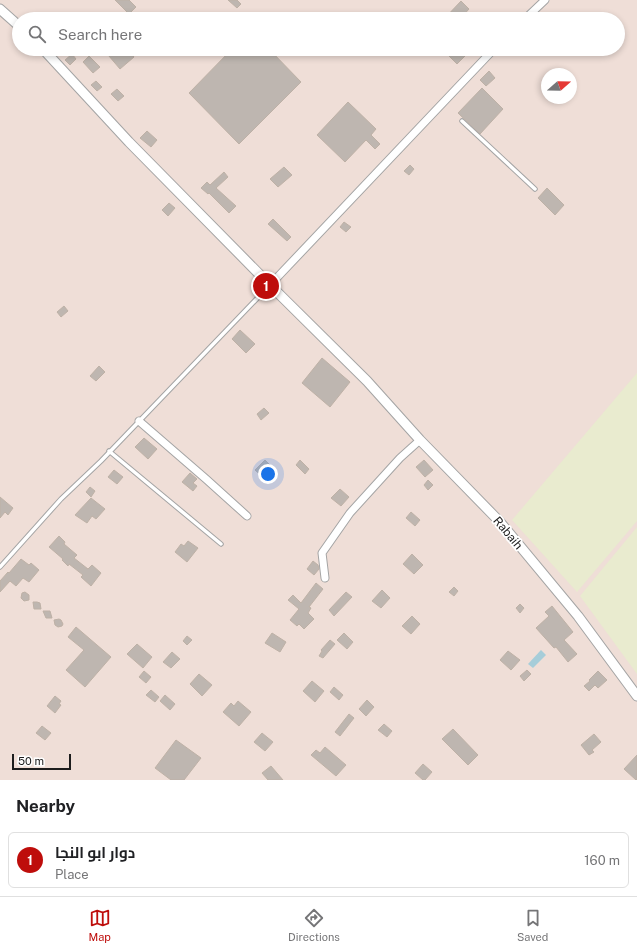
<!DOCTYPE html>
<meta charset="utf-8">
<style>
:root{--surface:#fff;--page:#f2f2f2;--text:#202124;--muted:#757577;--line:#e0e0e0;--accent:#be0d0b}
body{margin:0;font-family:"Public Sans",Cairo,sans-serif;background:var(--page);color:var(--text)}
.compass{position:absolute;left:541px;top:68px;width:36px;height:36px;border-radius:50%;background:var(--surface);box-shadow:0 2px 6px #0003;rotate:70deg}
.scale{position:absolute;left:12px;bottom:10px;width:59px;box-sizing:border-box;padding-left:4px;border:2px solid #1d1d1d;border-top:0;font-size:11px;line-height:14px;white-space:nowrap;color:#1d1d1d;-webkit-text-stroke:3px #fff;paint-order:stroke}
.you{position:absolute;left:268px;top:474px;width:14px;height:14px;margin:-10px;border:3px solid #fff;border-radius:50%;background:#1a73e8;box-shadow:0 0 0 6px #1a73e833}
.badge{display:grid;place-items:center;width:26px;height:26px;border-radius:50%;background:var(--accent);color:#fff;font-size:13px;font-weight:700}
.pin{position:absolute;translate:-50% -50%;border:2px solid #fff;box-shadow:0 1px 4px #0006}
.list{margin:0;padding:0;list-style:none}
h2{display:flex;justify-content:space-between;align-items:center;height:52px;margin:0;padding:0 16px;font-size:17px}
h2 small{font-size:13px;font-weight:400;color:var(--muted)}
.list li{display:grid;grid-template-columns:26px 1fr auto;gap:12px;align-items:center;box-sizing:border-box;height:56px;margin:0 8px 8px;padding:0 8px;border:1px solid var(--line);border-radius:6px}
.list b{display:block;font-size:15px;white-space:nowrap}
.list p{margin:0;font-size:13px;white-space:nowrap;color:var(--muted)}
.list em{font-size:13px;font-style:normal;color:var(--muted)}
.icon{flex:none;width:22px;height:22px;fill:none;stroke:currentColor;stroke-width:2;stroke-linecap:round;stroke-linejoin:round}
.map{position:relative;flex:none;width:637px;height:780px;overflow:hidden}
.search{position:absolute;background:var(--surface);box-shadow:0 2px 6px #0003;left:12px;right:12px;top:12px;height:44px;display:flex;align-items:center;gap:10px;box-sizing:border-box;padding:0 14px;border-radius:22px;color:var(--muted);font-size:15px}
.sheet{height:116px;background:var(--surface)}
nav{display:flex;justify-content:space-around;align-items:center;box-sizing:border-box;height:56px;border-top:1px solid var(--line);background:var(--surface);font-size:11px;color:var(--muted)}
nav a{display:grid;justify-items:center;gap:2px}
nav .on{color:var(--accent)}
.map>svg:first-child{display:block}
</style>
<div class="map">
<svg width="637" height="780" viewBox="0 0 637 780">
<rect width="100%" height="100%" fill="#edeae3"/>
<!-- military -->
<path fill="#efded7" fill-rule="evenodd" d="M0 0H637V780H0ZM19 19H618V49H19ZM547 74H571V98H547Z"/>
<!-- farmland -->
<path fill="#e9ebcf" d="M637 373V521L577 592 512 520Z
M637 527V674L580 596Z"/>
<!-- water -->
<path fill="#a6cdd9" d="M541 650 546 655 533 668 528 664Z"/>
<!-- building -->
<path fill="#beb6b0" stroke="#beb1a6" d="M115 0H129L136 7 129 14Z
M228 0H237L241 4 237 8Z
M461 1 469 9 460 19H444Z
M103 49H127L134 57 120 69Z
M232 49H269L301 82 239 144 189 93Z
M442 49H472L457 64Z
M72 54 76 59 70 65 65 60Z
M89 56 100 67 93 73 83 62Z
M489 71 495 78 486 86 480 80Z
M96 81 102 87 97 91 91 85Z
M482 88 503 109 480 134 458 113Z
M117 89 124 96 118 101 111 94Z
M348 102 376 129 371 135 380 144 375 149 366 140 345 162 317 135Z
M147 131 157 140 151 147 140 138Z
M410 165 414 169 409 175 404 171Z
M284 167 292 175 278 187 270 179Z
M224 172 228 177 216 188 236 206 229 213 209 193 208 194 201 188 207 182 210 185Z
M547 188 564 205 555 215 538 198Z
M169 203 175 208 168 216 162 210Z
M273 219 291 237 287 241 268 224Z
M344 222 351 227 346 232 340 227Z
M64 306 68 311 61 317 57 312Z
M240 330 255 344 246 353 232 339Z
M322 358 350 382 330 407 302 383Z
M99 366 105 372 96 381 90 376Z
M264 408 269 413 261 420 257 414Z
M144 438 157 449 148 459 135 447Z
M265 460 274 469 265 479 255 470Z
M300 460 309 469 305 474 296 465Z
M424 460 433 470 425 477 416 467Z
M114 470 123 477 117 484 108 477Z
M190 473 197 479 193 483 197 486 193 491 182 482Z
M428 480 433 485 428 490 424 485Z
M90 487 95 491 91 497 86 492Z
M340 489 349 497 341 506 331 498Z
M0 497 13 508 8 515 5 512 0 518Z
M91 498 105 509 96 519 92 516 87 523 75 515Z
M411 512 420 520 415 526 406 518Z
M59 536 65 542 64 544 77 555 74 558 88 569 92 565 101 573 91 586 81 577 83 575 69 564 68 566 62 560 63 559 49 547Z
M188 541 198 548 187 562 175 552 181 544 184 546Z
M412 554 423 565 414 574 403 564Z
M21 559 29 565 31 563 39 570 29 582 23 578 16 586 10 581 0 592V581L8 572 9 573Z
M313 561 318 565 319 569 314 575 307 569Z
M316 583 323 589 309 607 311 608 308 613 314 619 304 629 299 624 297 626 290 620 299 609 288 600 293 595 301 603Z
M454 587 458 591 454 596 449 592Z
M382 590 390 598 381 608 372 601Z
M25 592 29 595V600L24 601 21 598 22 593Z
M346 592 352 597 334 616 329 610Z
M33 602H37L40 603 41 609H34Z
M520 604 524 608 520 613 516 608Z
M552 606 573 632 564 640 577 654 568 662 556 647 554 648 536 628 549 616 545 612Z
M43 611H50L52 618H46Z
M412 616 420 624 411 634 402 626Z
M59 619 61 620 63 624 62 626 58 627 55 625 54 620Z
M76 627 111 657 85 687 66 670 84 650 68 637Z
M272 633 286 642 280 652 265 643Z
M344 633 353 642 347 649 337 640Z
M187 636 192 640 187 645 183 641Z
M330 640 335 644 323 658 319 656 322 651 321 650Z
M137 644 152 657 143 668 127 654Z
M508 651 520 660 511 670 500 660Z
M172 652 180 659 171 668 163 662Z
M527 670 531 674 524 681 520 676Z
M144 671 151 677 146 683 139 677Z
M598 671 607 680 598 688 595 685 589 691 584 686 590 681 589 680Z
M199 674 212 685 202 696 190 684Z
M312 681 324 691 315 702 303 691Z
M334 687 343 695 339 700 330 692Z
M151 690 159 697 155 702 146 695Z
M165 695 175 704 170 710 160 701Z
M55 696 61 701 59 704 61 705 55 713 47 706Z
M367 700 374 707 366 716 359 709Z
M238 701 251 712 239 726 223 712 231 703 234 706Z
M349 714 354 718 340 736 335 732Z
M384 724 392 731 387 737 378 730Z
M42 726 51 733 45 740 36 733Z
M453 729 478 755 468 765 442 739Z
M262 733 273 742 265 751 254 742Z
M594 734 601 742 592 750 594 752 589 755 581 745Z
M176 740 201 758 184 780H171L155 768Z
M325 747 346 765 336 776 311 755 316 750 320 753Z
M637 755V780H636L624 769Z
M423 764 432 772 425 780H423L415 773Z
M271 766 283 780H268L262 773Z"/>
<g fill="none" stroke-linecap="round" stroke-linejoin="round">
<!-- service casing -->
<g stroke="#a4a4a4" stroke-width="5.5">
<path id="service" d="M462 121 535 189
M109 451 221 544
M0 567 61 499 101 461 270 285"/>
</g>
<!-- minor casing -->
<g stroke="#a4a4a4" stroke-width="9">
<path id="minor" d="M525 19 545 0
M270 285 494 49
M139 421 206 479 247 516
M325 578 322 553 350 513 400 458 420 440"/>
</g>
<!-- tertiary casing -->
<g stroke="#a4a4a4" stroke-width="11">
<path id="tertiary" d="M0 9 19 26
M43 49 129 142 270 285 367 381 420 440 500 522 578 616 637 696"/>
</g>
<!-- service -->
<use href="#service" stroke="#fff" stroke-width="3.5"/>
<!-- minor -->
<use href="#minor" stroke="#fff" stroke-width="7"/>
<!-- tertiary -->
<use href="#tertiary" stroke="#fff" stroke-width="9"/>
</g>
<g text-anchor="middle" stroke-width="3.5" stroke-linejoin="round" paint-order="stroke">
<!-- street labels -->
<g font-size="12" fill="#1d1d1d" stroke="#fff">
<text transform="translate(508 533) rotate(50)" y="4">Rabaih</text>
</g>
</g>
</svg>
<svg class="compass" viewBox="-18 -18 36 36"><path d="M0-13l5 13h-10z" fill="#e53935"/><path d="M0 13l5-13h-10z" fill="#757577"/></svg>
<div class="scale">50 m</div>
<div class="you"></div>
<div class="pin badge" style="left:266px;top:286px">1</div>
<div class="search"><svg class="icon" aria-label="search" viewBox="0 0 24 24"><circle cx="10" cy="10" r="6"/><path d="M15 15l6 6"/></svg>Search here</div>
</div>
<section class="sheet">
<h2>Nearby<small></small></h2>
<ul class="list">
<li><span class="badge">1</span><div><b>دوار ابو النجا</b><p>Place</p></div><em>160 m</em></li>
</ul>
</section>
<nav>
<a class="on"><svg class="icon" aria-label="map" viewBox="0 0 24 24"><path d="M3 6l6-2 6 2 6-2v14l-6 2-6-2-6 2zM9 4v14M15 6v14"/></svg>Map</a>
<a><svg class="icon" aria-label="directions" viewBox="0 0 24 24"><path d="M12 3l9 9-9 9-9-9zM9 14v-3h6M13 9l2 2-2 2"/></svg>Directions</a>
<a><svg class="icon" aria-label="saved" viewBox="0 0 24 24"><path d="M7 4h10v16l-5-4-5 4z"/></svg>Saved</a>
</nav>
